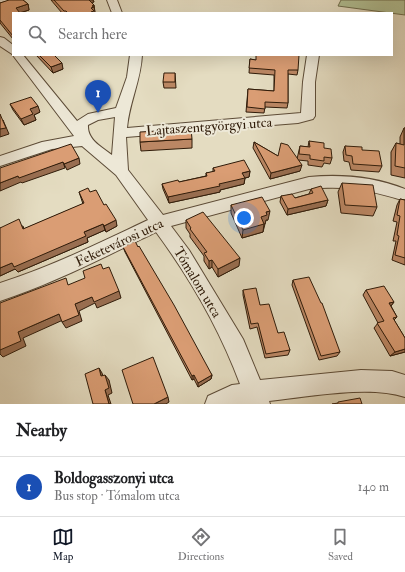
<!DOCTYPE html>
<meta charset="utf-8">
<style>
:root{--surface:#fff;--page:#f2f2f2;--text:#202124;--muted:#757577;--line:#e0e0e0;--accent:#111827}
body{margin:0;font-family:"IM FELL Double Pica",serif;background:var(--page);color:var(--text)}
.you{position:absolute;left:244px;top:218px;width:14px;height:14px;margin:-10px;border:3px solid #fff;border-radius:50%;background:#1a73e8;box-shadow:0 0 0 6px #1a73e833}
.badge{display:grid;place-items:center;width:26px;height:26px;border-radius:50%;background:var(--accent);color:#fff;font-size:13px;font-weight:700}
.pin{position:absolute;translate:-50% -33px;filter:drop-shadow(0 1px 2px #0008)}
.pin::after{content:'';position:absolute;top:21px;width:14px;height:12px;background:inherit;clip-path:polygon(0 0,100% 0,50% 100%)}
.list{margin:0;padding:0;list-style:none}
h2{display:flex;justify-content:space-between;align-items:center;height:52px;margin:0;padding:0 16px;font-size:17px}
h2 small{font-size:13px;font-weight:400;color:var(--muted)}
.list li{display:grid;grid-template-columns:26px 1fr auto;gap:12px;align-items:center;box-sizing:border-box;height:60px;padding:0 16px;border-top:1px solid var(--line)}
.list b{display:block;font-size:15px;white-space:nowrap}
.list p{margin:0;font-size:13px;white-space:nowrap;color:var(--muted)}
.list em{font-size:13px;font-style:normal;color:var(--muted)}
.icon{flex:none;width:22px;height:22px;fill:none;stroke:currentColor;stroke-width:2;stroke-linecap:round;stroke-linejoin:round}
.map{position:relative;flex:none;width:405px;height:404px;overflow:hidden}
.search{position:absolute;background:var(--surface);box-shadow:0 4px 16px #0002;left:12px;right:12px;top:12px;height:44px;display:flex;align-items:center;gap:10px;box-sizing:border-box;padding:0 14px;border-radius:0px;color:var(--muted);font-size:15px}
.sheet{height:112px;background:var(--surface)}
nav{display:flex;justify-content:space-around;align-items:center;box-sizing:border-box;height:56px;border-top:1px solid var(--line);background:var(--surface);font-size:11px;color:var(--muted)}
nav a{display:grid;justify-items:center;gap:2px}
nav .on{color:var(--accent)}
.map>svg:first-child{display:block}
</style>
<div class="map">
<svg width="405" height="404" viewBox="0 0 405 404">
<rect width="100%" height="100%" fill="#e4dcc1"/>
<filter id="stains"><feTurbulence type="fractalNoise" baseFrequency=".005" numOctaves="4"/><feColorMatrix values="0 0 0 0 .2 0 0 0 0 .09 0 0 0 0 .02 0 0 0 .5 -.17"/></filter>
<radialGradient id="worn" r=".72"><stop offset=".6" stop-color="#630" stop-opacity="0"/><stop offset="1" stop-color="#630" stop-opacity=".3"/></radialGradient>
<!-- green -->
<path fill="#b2c094" stroke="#706e4e" d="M341 0H405V15L338 6Z"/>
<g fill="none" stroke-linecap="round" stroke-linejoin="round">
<!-- minor casing -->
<g stroke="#5c4b37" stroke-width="2">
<path id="minor" d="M0 0H11L9 2 0 5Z
M107 0H117L122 13H112Z
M0 37 4 38 13 45V55H23L77 121 88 114 116 108 127 77 130 55H142C141 80 129 103 127 128L301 113 303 82 307 55H319L315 82V116L313 119 298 123 126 137 128 170 163 215 309 177C341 174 375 177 405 189V201C370 190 346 185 309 189L171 226 189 250 243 339 260 380 361 370 392 371 405 375V397C368 385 309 397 269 401L270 404H205L208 396 232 385 240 384C220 330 190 278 156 232 105 257 54 283 0 301V283C51 267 99 243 148 220L116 175 82 146 52 149 0 166V156L42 142 74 136 12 54 0 46ZM115 117 112 155C102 147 87 140 88 125L98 120Z"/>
</g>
<!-- minor -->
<use href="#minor" fill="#ede8d7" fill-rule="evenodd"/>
</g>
<!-- wall -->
<path fill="#bb8764" stroke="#2f1b09" d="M8 0H23L28 4 29 10 20 13H13V39L0 23V3L8 1Z
M51 0H93L94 2H91L94 5 95 13H62Z
M36 55H58L55 56 63 69 53 73Z
M250 59 298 70 297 75 288 74V103L287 108 265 107 264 113 246 112 248 89 274 91V75L249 73Z
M175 73 176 88H164L163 82Z
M10 104 40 112 34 115 36 120 24 125 13 110Z
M404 128H405V178L391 175V152L396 143 400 144V137Z
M192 139V148L141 151 140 142Z
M309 141 324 148 332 158 330 164 324 163 322 167 308 165V161L298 160 300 171 270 179 253 148 254 142 278 156 297 159 300 146 308 147Z
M345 146 362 150 382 166 379 172 351 170 349 162 344 161 343 152Z
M213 168 250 171 249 177 245 178 244 184 220 190V192L169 203 163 189 162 184 179 182 206 176V173L213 172Z
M342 183 377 207 373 216 341 213 338 192Z
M311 189 328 200 326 206 287 215 280 202 281 196 295 198 309 194Z
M79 192H90L104 205 117 226 106 232 105 230 87 238 88 242 18 272 15 269 0 276V228L23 226 24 229 83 204Z
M400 199 405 200V265L392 260 396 241H393L397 222 393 221 397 205Z
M231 205 268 220H266L263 232 242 238 231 213Z
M186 220 239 266 218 277 212 267 209 269 204 261V256L190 237V234L186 228Z
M123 247 212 375 211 379 198 387 194 379 192 380 125 252Z
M293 280 340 352 337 356 319 360 292 285Z
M243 290 260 305 278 333 290 350 288 355 265 358 257 327 250 329 243 295Z
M366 290 394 302 391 306 397 317 394 320 405 338V352L390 356 374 328 378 323 363 295Z"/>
<!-- shaded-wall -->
<path fill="#996e51" stroke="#2f1b09" d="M87 0H93L94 2 87 3Z
M28 4 29 10 19 13 16 8Z
M94 5 95 13H92L91 8 92 6Z
M62 63 63 69 53 73 51 67Z
M38 106 40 112 34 115 36 120 24 125 21 119 30 109Z
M3 120 9 134 0 137V129Z
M79 158 80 164 67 170 64 164Z
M63 162 65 168 22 183 21 182 0 191V183L18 176Z
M302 165 300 171 270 179 271 173Z
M250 171 249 177 245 178 244 184 220 190V192L169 203 168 197 219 184 242 173Z
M328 200 326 206 287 215 288 209Z
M270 211 268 220H266L265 224H264L263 232 242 238 243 230 261 217 266 212Z
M116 220 117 226 106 232 104 226Z
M103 224 105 230 87 238 88 242 18 272 15 269 0 276V268Z
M240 258 239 266 218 277V269Z
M212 260V267L209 269V261Z
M119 291 121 298 97 308 95 303 79 311 82 321 66 328 62 322 75 304 92 297Z
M394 302 390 307 389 303Z
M59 314 63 320 23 338 26 346 3 357 0 354V349L18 332Z
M405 349V352L390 356 395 352Z
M99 368 102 373 105 382 101 376Z
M105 375 109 380 112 393 108 395 111 404H109L105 390Z
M194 375V379L192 380V376Z
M212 375 211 379 198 387V383Z
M168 397 169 402 166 404H154Z"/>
<!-- building -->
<path fill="#da9d74" stroke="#2f1b09" d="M9 0H23L28 4 16 8 20 13H13V36L0 20V3Z
M54 0H89L94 5 92 6 94 7 91 8 94 11 91 12 93 13H68L66 11H64Z
M39 55H54L62 63 51 67Z
M256 55H299L298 70H288V103L265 102V109L247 107 248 89 274 91 275 70 249 68 250 59 256 60Z
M164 73H175V82H163Z
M31 97 38 106 30 109 33 114 21 119 10 104Z
M0 114 6 128 0 129Z
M404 128H405V168L395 166 396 143 404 145Z
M191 129 192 139 140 142V132Z
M309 141 324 143V148L331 149 332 158 324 157V161L310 159V155L299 154 300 146 310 147Z
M254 142 278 156 281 143 288 145 302 165 271 173Z
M71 144 79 158 64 164 63 162 19 178 18 176 0 183V168Z
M345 146 362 147V150L379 151 382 166 353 164 352 156 346 155Z
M244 160 250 171 242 173 245 178 219 184 220 186 168 197 162 184 178 180 179 182 207 176 206 173 215 171 213 168Z
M342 183 373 185 377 207 345 205Z
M321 186 328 200 288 209 281 196 292 194 295 198 313 193 311 189Z
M88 188 90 192 96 190 104 205 106 204 116 220 104 226 103 224 84 232 86 236 14 267 12 263 0 268V228L19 219 23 229 84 203 79 192Z
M262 197 270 211 266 212 267 215 261 217 264 224 243 230 231 205Z
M400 199 405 200V258L395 255 399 236 397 235 400 216 397 215Z
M203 212 240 258 218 269 212 260 209 261 204 253 207 252 190 229 191 228 186 220Z
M135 241 138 247 139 246 174 305 212 375 198 383 194 375 192 376 123 247Z
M101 264 103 269 109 267 119 291 94 302 92 297 75 304 79 315 62 322 59 314 18 332 21 341 0 350V303L66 278 68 285 85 278 83 271Z
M309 277 321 303H322L340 352 321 356 293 280Z
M384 286 394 302 389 303 397 317 393 318 405 338V349L395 352 377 323 384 321 366 290Z
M256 288 260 305 269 304 278 333 284 332 290 350 266 354 258 323 251 324 243 290Z
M153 357 168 397 154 404H133L122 370Z
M99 368 101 376 105 375 109 388 105 390 109 404H93L85 374Z
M360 398 362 404H332L338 403V402Z"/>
<g text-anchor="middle" stroke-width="4" stroke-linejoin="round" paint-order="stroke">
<!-- street labels -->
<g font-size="14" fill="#2f1b09" stroke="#ede8d7">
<text transform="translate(209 126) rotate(-4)" y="5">Lajtaszentgyörgyi utca</text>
<text transform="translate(119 242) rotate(-25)" y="5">Feketevárosi utca</text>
<text transform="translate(198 282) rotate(59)" y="5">Tómalom utca</text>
</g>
</g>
<rect width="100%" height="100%" filter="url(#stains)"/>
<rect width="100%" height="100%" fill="url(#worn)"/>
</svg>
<div class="you"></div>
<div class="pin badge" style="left:98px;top:113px;background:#1a4fb4">1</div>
<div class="search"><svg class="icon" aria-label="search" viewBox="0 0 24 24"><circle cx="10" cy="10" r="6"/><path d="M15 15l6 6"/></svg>Search here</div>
</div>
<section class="sheet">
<h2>Nearby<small></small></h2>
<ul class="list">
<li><span class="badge" style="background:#1a4fb4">1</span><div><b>Boldogasszonyi utca</b><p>Bus stop · Tómalom utca</p></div><em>140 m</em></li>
</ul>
</section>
<nav>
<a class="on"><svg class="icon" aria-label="map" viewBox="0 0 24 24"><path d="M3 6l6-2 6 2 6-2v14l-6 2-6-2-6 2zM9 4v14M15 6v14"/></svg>Map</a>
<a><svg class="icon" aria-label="directions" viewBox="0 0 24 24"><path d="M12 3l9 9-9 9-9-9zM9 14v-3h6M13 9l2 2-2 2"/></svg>Directions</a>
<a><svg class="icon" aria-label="saved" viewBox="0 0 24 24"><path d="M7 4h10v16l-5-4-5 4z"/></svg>Saved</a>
</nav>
